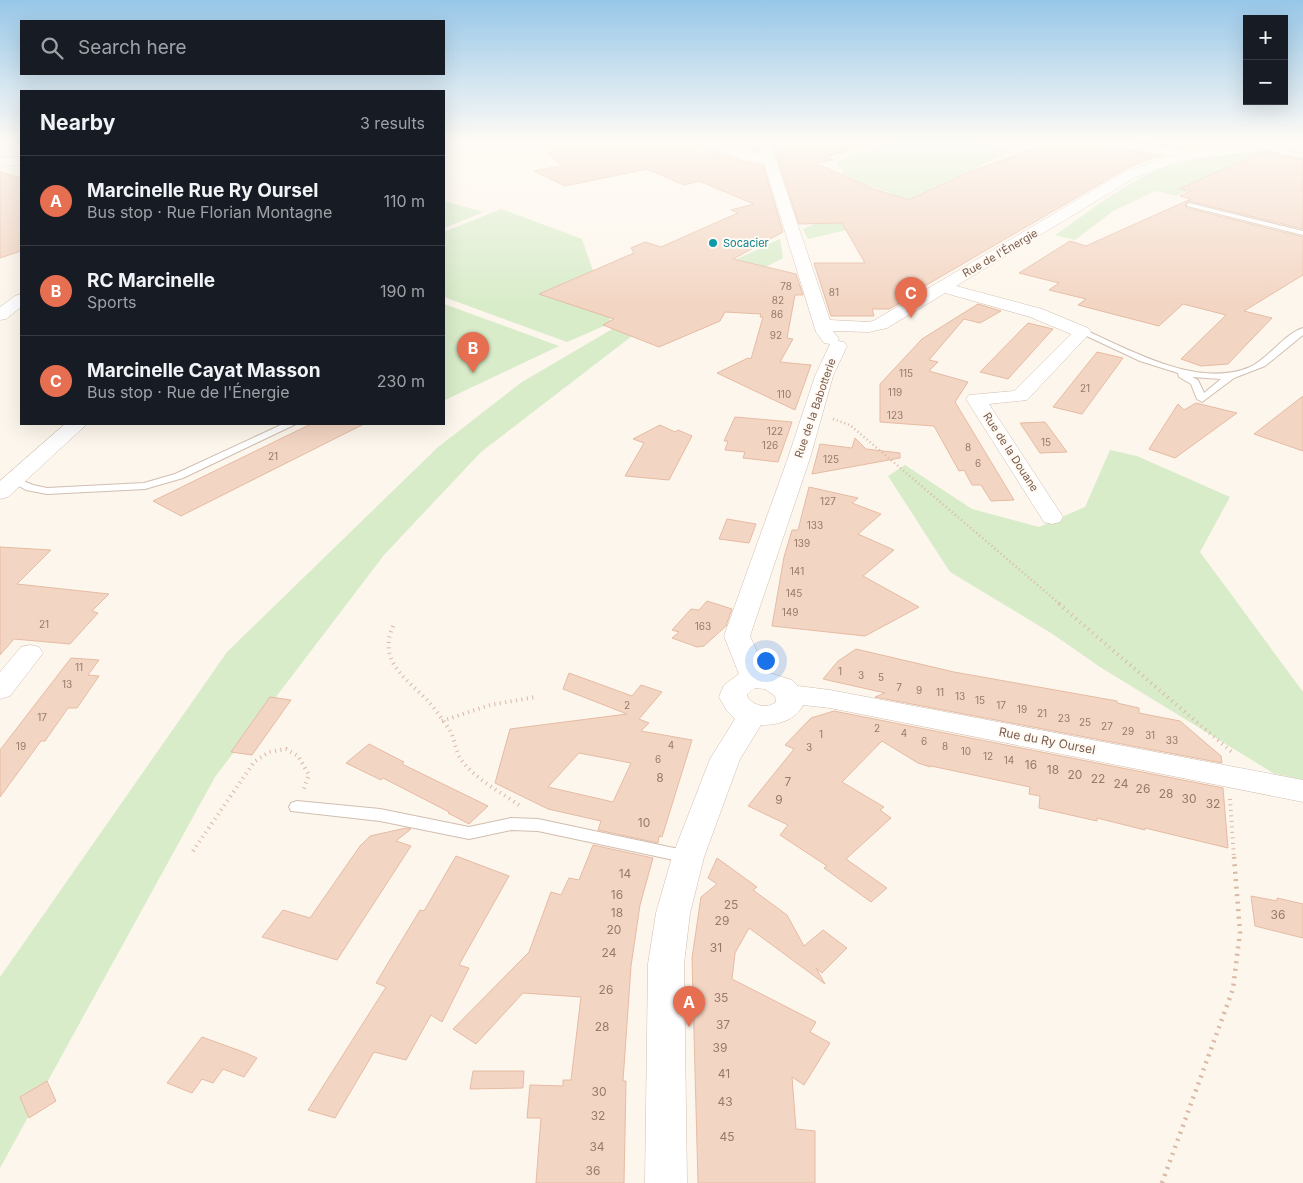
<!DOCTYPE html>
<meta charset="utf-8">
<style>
:root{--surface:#171b24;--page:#20242c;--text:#f1f3f6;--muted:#9ea1a6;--line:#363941;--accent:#e76f51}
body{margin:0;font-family:Inter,sans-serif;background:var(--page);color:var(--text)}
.controls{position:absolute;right:15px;top:15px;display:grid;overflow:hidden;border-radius:0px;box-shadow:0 5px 20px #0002}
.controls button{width:45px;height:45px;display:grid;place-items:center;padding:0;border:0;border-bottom:1px solid var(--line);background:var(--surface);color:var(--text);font:25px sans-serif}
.you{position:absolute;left:765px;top:660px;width:18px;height:18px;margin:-12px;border:4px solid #fff;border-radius:50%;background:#1a73e8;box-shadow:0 0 0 8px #1a73e833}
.badge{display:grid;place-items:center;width:32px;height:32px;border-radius:50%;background:var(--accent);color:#fff;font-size:16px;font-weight:700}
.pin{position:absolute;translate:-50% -41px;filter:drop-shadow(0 1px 2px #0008)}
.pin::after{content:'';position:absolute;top:26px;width:18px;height:15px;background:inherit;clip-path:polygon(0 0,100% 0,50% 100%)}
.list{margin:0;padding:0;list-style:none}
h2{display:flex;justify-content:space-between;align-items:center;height:65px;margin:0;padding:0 20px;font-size:21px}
h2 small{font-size:16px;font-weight:400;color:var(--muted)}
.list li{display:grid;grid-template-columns:32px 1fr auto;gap:15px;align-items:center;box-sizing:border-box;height:90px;padding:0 20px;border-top:1px solid var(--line)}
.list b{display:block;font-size:19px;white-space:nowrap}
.list p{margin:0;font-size:16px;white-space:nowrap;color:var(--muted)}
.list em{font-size:16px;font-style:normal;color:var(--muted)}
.icon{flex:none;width:28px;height:28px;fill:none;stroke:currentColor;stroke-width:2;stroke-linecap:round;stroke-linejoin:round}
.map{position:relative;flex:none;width:1303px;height:1183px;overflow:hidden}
.search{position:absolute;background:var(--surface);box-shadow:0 5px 20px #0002;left:20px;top:20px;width:425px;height:55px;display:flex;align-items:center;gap:12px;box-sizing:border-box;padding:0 18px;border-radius:0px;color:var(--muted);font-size:19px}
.panel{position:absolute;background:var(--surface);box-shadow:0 5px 20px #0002;left:20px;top:90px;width:425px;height:335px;border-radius:0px}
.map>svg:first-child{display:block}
</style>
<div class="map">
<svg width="1303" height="1183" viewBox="0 0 1303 1183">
<rect width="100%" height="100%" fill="#fdf6ec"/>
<!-- green -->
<path fill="#d8ecc9" d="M909 140H978L976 141C988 148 1001 147 1015 149L847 230 808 239 803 229 891 193 856 182 791 175 844 173 836 162 886 144Z
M1266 150 1290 154 1270 153 1177 196 1155 191 1113 211 1075 240 1055 235C1086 214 1119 187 1153 172 1186 158 1231 155 1266 150Z
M444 201 484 212 444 228Z
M501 209 582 239 611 323 567 342 444 297V232Z
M780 239 783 258 632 336 481 452 384 555 215 777 0 1168V977L227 652 437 448 522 382 711 271Z
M444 304 559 346 445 400Z
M1110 450 1137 456 1230 497 1200 552 1303 692V780L1273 773 1100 667 1051 633 950 572 888 476 905 465 972 509 1039 527 1085 507Z"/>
<!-- building -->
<path fill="#f3d5c3" stroke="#e6bba3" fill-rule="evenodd" d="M537 140H639V142H679L696 140 699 145 745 162 763 165 783 232 733 259 796 274 803 295H795L787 338 793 339 780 362 811 365 795 410 717 373 748 358 751 359 763 317H760L761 314 725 312 720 321 659 347 603 325 614 319 539 294 634 253 631 248 645 242 661 247 738 213 731 210 754 204 699 181 684 185 647 169 565 186 534 171 561 166Z
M739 140H755L759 152 728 142H740Z
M771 140H867L868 145 825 157 833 160 815 163 874 189 909 200 969 172 1058 140H1090L1092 144 1098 146 1163 156 1154 157 1127 168 906 297 909 298 889 309H872L874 316H831L814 263H865L842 223 799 224Z
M1127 140H1202L1203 145 1187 150Z
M1265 152 1303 160V229L1189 201 1185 204 1187 208 1303 237V275L1244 311 1272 318 1228 364 1201 366 1181 359 1226 315 1183 304 1159 326 1078 305 1086 299 1049 290 1059 283 1019 273 1070 241 1086 246 1191 199 1180 196 1191 191 1179 189 1259 153Z
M0 172 21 178V251L0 258Z
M978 304 1001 311 980 323 964 319 929 360 938 362 929 371 968 382 955 402 1014 500 991 501 981 485H972L964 470 959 471 934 426 880 422V384L922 339Z
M1028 323 1053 329 1008 379 980 372Z
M1097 352 1123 358 1082 414 1053 407Z
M1303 396V451L1254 434Z
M1196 403 1237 413 1175 458 1149 449 1178 404 1184 410Z
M735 417 792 422 778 462 743 458 745 452 725 450 728 441H724Z
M1045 422 1067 452 1040 453 1020 423Z
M311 424H364L181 516 153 501Z
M660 425 675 432 678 430 692 436 669 480 625 476 644 443 633 439Z
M855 438 866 449 900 453V458L812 474 820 444 852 448Z
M809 487 858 498 852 503 881 514 858 534 894 550 863 576 919 607 865 636 772 626 784 557 792 530H798Z
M727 519 756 524 749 543 719 539Z
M0 547 51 550 17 584 109 594 92 611 98 613 70 644 14 639 0 655Z
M707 601 732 609 726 626 704 646 697 647 672 638 679 632 672 630 691 609 699 610Z
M856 649 954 672 1117 701V703L1139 708V713L1180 721 1221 756 1222 763 875 697 885 693 823 679 838 661Z
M71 658 99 660 88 675 99 676 77 708H68L45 741H41L0 797V750Z
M569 673 632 696 641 685 662 692 639 719 649 723 641 731 692 740 662 837 659 836 658 843 598 830 601 821 548 809 495 783 510 729 627 714 563 689ZM579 753 631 763 613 802 548 787Z
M270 697 291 700 252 755 231 752Z
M834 711 1223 788 1228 848 1145 828V830L1097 818V821L1039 808 1040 796 1029 794 1030 787 931 766 930 767 918 763 882 741 842 782 884 807 880 810 891 818 846 859 887 888 871 902 824 868 827 866 780 835 788 825 748 806 794 749 785 745 811 718Z
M369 744 404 762 402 764 488 806 469 824 448 813 449 812 383 778 381 780 346 763Z
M406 828 411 829 396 841 411 846 337 960 262 937 283 910 310 918 360 846 370 836Z
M593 845 653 858 640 905 631 966 623 1081H626L624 1183H536L541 1118H527L530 1085 563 1086V1080H571L581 997 523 993 476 1044 453 1029 529 952 551 892 561 895 569 878 579 880Z
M456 856 509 876 459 965 469 968 442 1022 431 1015 406 1060 374 1052 335 1118 308 1110 386 987 376 983 420 910 424 911Z
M717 858 757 887 753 890 787 915 804 946 823 930 847 948 822 973 816 968 825 984 749 928 735 953 732 979 816 1022 810 1032 830 1043 804 1085 792 1077 796 1129 815 1131V1183H698L692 958 701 897 717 884 708 878Z
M1251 896 1277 901V898L1303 904V938L1255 926Z
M202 1037 246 1053 257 1058 244 1077 223 1069 213 1083 202 1079 192 1093 167 1083Z
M473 1071H524L523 1088 470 1089Z
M47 1081 56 1101 29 1118 20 1097Z"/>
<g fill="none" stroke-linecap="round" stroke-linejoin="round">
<!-- lane casing -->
<g stroke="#d1beb0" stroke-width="2">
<path id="lane" d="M1258 145 1303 154V158L1256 148Z
M1189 203 1303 231V235L1187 206V204Z
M1303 328V335L1265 366 1234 378 1202 402 1197 399 1191 384 1179 377 1178 373 1140 361 1078 332 1085 330C1132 351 1199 389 1250 367 1269 358 1284 334 1303 328ZM1192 377 1221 379 1204 393 1198 380Z
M283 424H296L183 478 145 489 47 494 26 490 9 480 14 477 33 485 47 488 144 483 175 474Z
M297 801 380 809 469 827 511 818 538 819 688 851 694 853 696 857 694 861 688 863 538 831 511 830 469 839 380 821 291 811 289 807 291 803Z"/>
</g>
<!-- street casing -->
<g stroke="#d1beb0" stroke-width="1">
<path id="street" d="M698 140H714L762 155 757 140H769L830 320 869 322 875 320 1124 172 1173 156 1098 144 1094 143 1092 140H1117L1184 150 1189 153 1287 140H1303V145L1181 161 1134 178 956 286 1042 309 1088 328 1091 332 1027 400 989 404 1063 517 1060 522 1052 524 1044 522 966 399 969 395 1014 391 1071 334 1030 317 945 293 887 328 869 332 833 331 839 339 838 341 844 342 847 346 833 376 810 458 750 636 766 672 792 680 798 686 830 690 1303 780V802L830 708 803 705C795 721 777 725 761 725L740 759 704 857 690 913 684 964 687 1183H645L648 964 656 913 672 857 710 759 735 719 727 711 719 697 724 685 739 674 724 636 788 458 815 376 830 344 824 343 816 332 764 163 746 160 700 143ZM755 688 765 689 775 696 776 702C767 709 755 706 748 698L747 694Z
M21 157V165L0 166V158Z
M21 294V307L6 319 0 320V307L15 296Z
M65 424H87L8 497 0 499V481Z
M30 645 39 647 43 653 10 696 0 699V672L21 647Z"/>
</g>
<!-- path-far2 -->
<path stroke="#d9b8a5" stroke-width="2.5" stroke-dasharray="1 3" stroke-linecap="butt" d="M833 419 850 425 1061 605"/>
<!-- path-far1 -->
<path stroke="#d9b8a5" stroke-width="4" stroke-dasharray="1 4.5" stroke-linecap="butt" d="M1059 604 1234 754
M393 626C378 660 404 677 426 699 434 707 442 719 449 729 455 738 455 752 462 761 476 779 500 792 519 805
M442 721 490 705 535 697
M1230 799 1234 858
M193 851 254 762 269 752 286 749 298 756 309 775 303 791"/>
<!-- path -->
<path stroke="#d9b8a5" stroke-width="4.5" stroke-dasharray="2 5.5" stroke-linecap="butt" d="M1162 1183 1233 989 1240 932 1234 857"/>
<!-- lane -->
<use href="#lane" fill="#fff" fill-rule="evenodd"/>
<!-- street -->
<use href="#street" fill="#fff" fill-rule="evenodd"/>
</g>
<!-- sky -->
<linearGradient id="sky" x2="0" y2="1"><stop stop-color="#97c7e8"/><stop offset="0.46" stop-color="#fefbf6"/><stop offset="1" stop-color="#fefbf6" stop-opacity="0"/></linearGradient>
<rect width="1303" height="305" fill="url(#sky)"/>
<!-- markers -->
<circle fill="#0f9aa8" stroke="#fffaf3" stroke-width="2" cx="713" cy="243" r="5"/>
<g text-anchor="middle" stroke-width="4" stroke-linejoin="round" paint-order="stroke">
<!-- number labels -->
<g font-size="10" fill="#987a6a">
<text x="786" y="290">78</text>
<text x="834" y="296">81</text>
<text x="778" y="304">82</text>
<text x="777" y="318">86</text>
<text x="776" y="339">92</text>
<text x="906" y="377">115</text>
<text x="1085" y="392">21</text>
<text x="895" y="396">119</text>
<text x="784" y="398">110</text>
<text x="895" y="419">123</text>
<text x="775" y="435">122</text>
<text x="1046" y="446">15</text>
<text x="770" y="449">126</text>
<text x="968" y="451">8</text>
<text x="273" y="460">21</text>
<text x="831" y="463">125</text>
<text x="978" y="467">6</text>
<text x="828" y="505">127</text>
<text x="815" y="529">133</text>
<text x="802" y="547">139</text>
<text x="797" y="575">141</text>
<text x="794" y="597">145</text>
<text x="790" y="616">149</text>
<text x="44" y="628">21</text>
<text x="703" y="630">163</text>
<text x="79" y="671">11</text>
<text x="840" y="675">1</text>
<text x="861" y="679">3</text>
<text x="881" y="681">5</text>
<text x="67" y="688">13</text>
<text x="899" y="691">7</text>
<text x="919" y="694">9</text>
<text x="940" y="696">11</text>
<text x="960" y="700">13</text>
<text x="980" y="704">15</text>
<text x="627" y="709">2</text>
<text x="1001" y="709">17</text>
<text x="1022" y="713">19</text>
<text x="1042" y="717">21</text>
<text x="42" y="721">17</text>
<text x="1064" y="722">23</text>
<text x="1085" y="726">25</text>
<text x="1107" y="730">27</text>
<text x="877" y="732">2</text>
<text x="1128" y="735">29</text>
<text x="904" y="737">4</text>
<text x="821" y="738">1</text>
<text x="1150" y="739">31</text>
<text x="1172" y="744">33</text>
<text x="924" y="745">6</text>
<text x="671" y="749">4</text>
<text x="21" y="750">19</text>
<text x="945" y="750">8</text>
<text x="809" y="751">3</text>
<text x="966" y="755">10</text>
<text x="988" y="760">12</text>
<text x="658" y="763">6</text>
<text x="1009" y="764">14</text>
</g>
<!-- far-culture labels -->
<g font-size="11" fill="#0d838f" stroke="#fffaf3" text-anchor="start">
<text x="723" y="247">Socacier</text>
</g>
<!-- far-street labels -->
<g font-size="11" fill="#7a5c4d" stroke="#fffaf3">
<text transform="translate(1000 253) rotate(-30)" y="4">Rue de l'Énergie</text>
<text transform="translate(815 408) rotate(-71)" y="4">Rue de la Babotterie</text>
<text transform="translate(1011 452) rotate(57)" y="4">Rue de la Douane</text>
</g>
<!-- street labels -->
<g font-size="12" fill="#7a5c4d" stroke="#fffaf3">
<text transform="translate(1047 741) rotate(11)" y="4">Rue du Ry Oursel</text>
</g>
<!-- near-number labels -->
<g font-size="12" fill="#987a6a">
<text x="1031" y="769">16</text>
<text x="1053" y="774">18</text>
<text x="1075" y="779">20</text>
<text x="660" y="782">8</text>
<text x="1098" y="783">22</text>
<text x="788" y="786">7</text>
<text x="1121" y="788">24</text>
<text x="1143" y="793">26</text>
<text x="1166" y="798">28</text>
<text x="1189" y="803">30</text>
<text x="779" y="804">9</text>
<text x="1213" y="808">32</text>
<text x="644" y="827">10</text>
<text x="625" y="878">14</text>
<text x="617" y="899">16</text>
<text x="731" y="909">25</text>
<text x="617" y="917">18</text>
<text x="1278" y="919">36</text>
<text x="722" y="925">29</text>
<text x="614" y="934">20</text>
<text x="716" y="952">31</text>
<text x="609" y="957">24</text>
<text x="606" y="994">26</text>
<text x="721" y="1002">35</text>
<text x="723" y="1029">37</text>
<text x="602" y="1031">28</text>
<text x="720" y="1052">39</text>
<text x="724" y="1078">41</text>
<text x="599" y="1096">30</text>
<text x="725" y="1106">43</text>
<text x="598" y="1120">32</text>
<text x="727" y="1141">45</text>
<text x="597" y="1151">34</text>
<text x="593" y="1175">36</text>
</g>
</g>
</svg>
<div class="controls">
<button>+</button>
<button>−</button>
</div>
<div class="you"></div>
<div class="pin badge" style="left:689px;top:1027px">A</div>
<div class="pin badge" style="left:473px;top:373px">B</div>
<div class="pin badge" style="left:911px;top:318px">C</div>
<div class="search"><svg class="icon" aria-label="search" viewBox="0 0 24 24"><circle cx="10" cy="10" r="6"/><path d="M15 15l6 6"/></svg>Search here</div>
<section class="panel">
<h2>Nearby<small>3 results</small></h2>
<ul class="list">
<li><span class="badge">A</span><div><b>Marcinelle Rue Ry Oursel</b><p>Bus stop · Rue Florian Montagne</p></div><em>110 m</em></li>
<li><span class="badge">B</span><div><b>RC Marcinelle</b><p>Sports</p></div><em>190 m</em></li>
<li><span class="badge">C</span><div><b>Marcinelle Cayat Masson</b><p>Bus stop · Rue de l'Énergie</p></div><em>230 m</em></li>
</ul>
</section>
</div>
